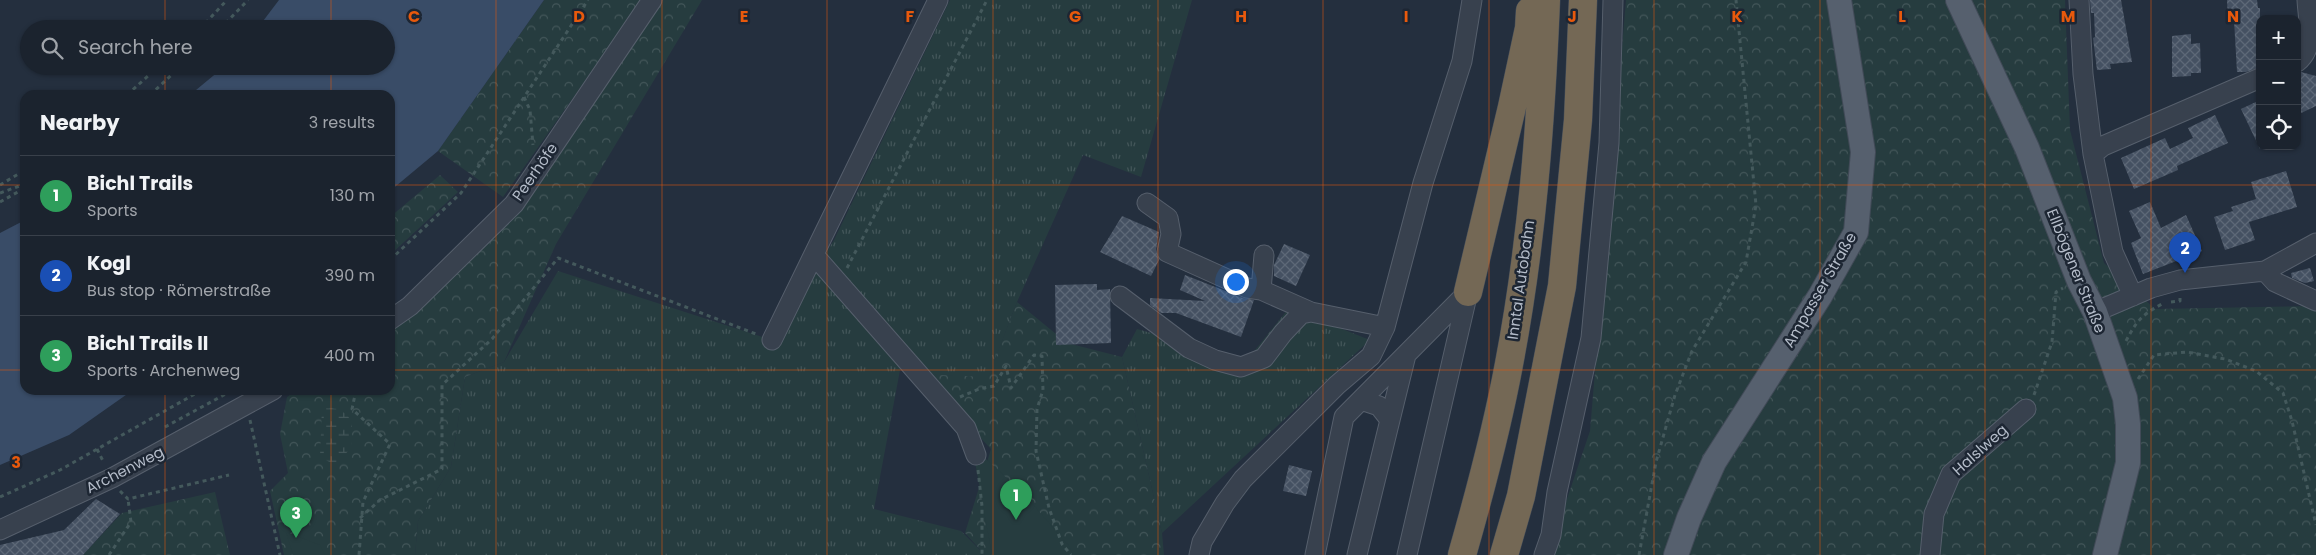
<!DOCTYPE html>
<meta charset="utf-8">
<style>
:root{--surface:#1b232e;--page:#282f3a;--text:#f1f3f6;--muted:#a0a4aa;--line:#39404a;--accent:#8bbbb9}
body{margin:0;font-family:Poppins,sans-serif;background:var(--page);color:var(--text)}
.controls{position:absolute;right:15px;top:15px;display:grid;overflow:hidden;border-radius:10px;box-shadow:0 1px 4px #0004}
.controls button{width:45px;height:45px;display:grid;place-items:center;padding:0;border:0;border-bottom:1px solid var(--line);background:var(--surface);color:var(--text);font:25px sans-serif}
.you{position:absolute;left:1235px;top:281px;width:18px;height:18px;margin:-12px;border:4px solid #fff;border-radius:50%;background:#1a73e8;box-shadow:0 0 0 8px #1a73e833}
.badge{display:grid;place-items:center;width:32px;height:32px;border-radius:50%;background:var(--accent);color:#fff;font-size:16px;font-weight:700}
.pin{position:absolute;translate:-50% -41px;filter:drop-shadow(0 1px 2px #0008)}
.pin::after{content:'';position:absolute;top:26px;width:18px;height:15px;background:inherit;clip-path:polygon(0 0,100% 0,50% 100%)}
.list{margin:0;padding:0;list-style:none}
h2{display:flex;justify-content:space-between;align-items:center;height:65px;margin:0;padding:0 20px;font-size:21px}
h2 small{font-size:16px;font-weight:400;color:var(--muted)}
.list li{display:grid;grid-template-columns:32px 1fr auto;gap:15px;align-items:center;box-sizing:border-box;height:80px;padding:0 20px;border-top:1px solid var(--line)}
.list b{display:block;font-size:19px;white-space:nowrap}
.list p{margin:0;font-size:16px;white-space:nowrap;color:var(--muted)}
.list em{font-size:16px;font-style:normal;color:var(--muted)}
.icon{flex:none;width:28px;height:28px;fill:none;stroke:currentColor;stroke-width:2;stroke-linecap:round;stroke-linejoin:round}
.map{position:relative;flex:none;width:2316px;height:555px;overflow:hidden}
.search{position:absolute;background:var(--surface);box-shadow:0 1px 4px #0004;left:20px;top:20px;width:375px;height:55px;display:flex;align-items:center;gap:12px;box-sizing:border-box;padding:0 18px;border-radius:28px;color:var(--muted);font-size:19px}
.panel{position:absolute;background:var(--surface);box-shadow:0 1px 4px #0004;left:20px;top:90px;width:375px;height:305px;border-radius:15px}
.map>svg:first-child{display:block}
</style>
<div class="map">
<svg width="2316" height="555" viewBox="0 0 2316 555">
<defs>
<pattern id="grass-tufts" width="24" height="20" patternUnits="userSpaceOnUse" patternTransform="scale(1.25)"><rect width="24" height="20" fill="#263c3f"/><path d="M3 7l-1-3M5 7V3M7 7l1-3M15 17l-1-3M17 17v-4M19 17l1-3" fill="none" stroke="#435659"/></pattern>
<pattern id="forest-crowns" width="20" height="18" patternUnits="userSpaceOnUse" patternTransform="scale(1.25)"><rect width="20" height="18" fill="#263c3f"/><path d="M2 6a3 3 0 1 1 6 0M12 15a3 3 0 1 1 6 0" fill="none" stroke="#435659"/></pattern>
<pattern id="wetland-marsh" width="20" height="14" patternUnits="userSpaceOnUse" patternTransform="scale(1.25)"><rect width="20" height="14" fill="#263c3f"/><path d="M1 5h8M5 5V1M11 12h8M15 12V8" fill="none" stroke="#435659"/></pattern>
<pattern id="building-cross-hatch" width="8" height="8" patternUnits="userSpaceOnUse" patternTransform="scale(1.25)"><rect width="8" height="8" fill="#455162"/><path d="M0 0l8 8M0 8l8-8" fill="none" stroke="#5d6877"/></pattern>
</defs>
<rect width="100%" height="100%" fill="#242f3e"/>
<!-- grass -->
<path fill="url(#grass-tufts)" d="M950 0H1192L1141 177 1083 155 1017 302 988 378 921 374 900 370 874 509 961 531 985 555H415L418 521 451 467 465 377 504 362 558 271 772 340 834 240Z
M1289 308 1370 340 1162 533 1122 357 1137 329 1247 360Z"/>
<!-- forest -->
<path fill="url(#forest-crowns)" d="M544 0H642L503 197 438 151Z
M661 0H702L556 244 504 362 465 377 451 467 418 521 415 555H284L270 491 288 473 280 434 287 397 297 390H390V328L519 208Z
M1626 0H2065L2070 130 2104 263 2155 309 2312 306 2316 309V555H1548L1590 431Z
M440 175 458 192 390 255V217Z
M1017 302 1067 343 1122 357 1162 533 1164 555H985L965 533 991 449 921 374 988 377Z
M215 492 230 555H83L122 513Z"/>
<!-- wetland -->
<path fill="url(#wetland-marsh)" d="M322 408 340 409 352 420 351 448 335 465 320 457Z"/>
<!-- pitch -->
<path fill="#263c3f" d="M972 446 1024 494 1069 546 1073 555H992Z
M286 532 320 545 325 555H293Z"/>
<!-- water -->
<path fill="#394c67" d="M279 0H544L438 151 390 191V95H190L225 66H386V29H257Z
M25 220V390H133L69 435 0 465V233Z"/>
<!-- building -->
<path fill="url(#building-cross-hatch)" d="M2090 0H2121L2132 62 2110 64 2111 69 2097 70 2093 38 2095 37 2094 13H2091Z
M2227 0H2257L2258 8H2260V67L2246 72H2237L2234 20H2228Z
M2191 34V44L2200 43 2201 73H2191V76L2172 77V36Z
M2301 72 2316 76V106L2297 115V73Z
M2260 100V149L2241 109Z
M2215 115 2228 143 2177 166 2178 170 2134 189 2121 158 2165 138 2170 149 2193 138 2188 128Z
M2286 171 2297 207 2249 222 2255 240 2225 250 2214 217 2233 211 2231 207 2256 199 2251 182Z
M2150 202 2161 228 2186 215 2202 251 2143 274 2131 243 2141 238 2129 211Z
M1122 216 1159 232 1156 250 1159 260 1151 276 1100 252Z
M1284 244 1310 255 1296 286 1274 276V265Z
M2310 268 2314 281 2305 283 2292 278 2291 273Z
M1185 275 1243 298 1254 300 1241 337 1176 313H1161L1150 305V298L1205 301 1180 290Z
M1097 284V290L1110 289 1111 343 1056 345 1055 285Z
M1289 465 1312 471 1306 496 1283 491Z
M96 499 120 514 83 555H0V545L64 530Z"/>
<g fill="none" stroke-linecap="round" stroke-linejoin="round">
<!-- minor casing -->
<g stroke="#565f6c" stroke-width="21">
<path id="minor" d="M2079 0 2083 74 2093 154 2113 252 2133 296
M2297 62C2316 47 2308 21 2307 0
M2093 154 2103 146 2260 78
M1147 203 1168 218 1171 234 1167 252 1247 288 1261 290 1311 312
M814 255 966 428 976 455
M2265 271 2275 282 2316 301
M1261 290 1264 255
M1120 296 1189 348 1215 360 1241 367 1264 358 1283 333 1301 314 1311 312 1385 327
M2095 312 2151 288 2180 280 2265 271 2316 243
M390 320 410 306 514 204 652 0
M772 340 938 0
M1390 420 1406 355
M0 530 112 478 273 390
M1199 555 1202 542 1225 503 1243 479 1337 385 1371 356 1385 327 1423 183 1462 61 1472 0
M1315 555 1344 417 1468 292
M1357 555 1390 420 1379 406 1361 400
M1407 555 1468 292
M1544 555 1551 535 1557 492 1591 338 1609 143 1613 0
M1930 555 1934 514 1951 474 2026 409"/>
</g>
<!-- major casing -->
<g stroke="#414a57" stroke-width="26">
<path id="major" d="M1958 0 2027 148 2079 281 2095 312 2125 398 2128 424V463L2105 555
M1676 555 1689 518 1714 462 1820 296 1856 232 1863 152 1839 0"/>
</g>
<!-- highway casing -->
<g stroke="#434c59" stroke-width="29">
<path id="highway" d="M1468 292 1512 107 1529 28 1530 11
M1462 555C1480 492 1497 429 1509 364 1532 244 1541 122 1546 0
M1504 555 1521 496 1562 286 1578 120 1583 0"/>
</g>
<!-- path -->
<path stroke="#44595c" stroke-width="3" stroke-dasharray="4 4" stroke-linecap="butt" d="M200 29 227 0
M220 29 248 0
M127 95 159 66
M150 95 181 66
M524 97 530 110 533 145
M0 185 25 170
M0 193 25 184
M0 202 25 188
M390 260 461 193 588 0
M847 268 987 0
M2171 302 2180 301V296
M2126 341C2137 320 2142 315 2162 304
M2138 379 2154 355 2187 352 2225 359 2256 371 2283 393 2292 421 2316 525
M356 390 352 409 390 444 363 502 359 555
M2034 395 2052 342 2056 292 2063 288
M960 397 979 389 994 386 1006 366 1011 388 1034 355 1042 356 1043 390 1037 409 1036 451 1049 508 1062 544 1071 555
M250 420 280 555
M165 427 233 390
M97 449 103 461
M978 470 982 506V555
M120 491 128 499 229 475
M0 497 60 470 202 390
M360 518 380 500 442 469V385L492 339 558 258 756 334
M109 555 131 522 128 499
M1639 555 1656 462 1675 395 1692 351 1746 262 1756 205 1736 0"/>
<!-- minor -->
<use href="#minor" stroke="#38414e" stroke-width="19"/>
<!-- major -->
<use href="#major" stroke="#56606e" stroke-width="24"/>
<!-- highway -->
<use href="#highway" stroke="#746855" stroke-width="28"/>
</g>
<!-- grid -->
<path fill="none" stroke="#e8590c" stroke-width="1" stroke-opacity="0.55" d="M165 0V29M331 0V29M496 0V555M662 0V555M827 0V555M993 0V555M1158 0V555M1323 0V555M1489 0V555M1654 0V555M1820 0V555M1985 0V555M2151 0V555M165 66V95M331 66V95M0 185H25M390 185H2316M0 370H25M390 370H2316M165 390V555M331 390V555"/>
<g text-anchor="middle" stroke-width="5" stroke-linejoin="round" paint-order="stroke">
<!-- street labels -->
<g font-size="15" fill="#b4bcc9" stroke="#1d2633">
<text transform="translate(535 172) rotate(-55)" y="5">Peerhöfe</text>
<text transform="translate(2076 271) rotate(68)" y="5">Ellbögener Straße</text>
<text transform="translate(1521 280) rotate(-82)" y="5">Inntal Autobahn</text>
<text transform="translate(1820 290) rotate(-60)" y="5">Ampasser Straße</text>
<text transform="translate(1980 450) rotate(-42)" y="5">Halslweg</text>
<text transform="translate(125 470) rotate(-27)" y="5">Archenweg</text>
</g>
</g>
<g font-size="16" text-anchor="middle" font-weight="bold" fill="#e8590c" stroke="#1d2633" stroke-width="5" stroke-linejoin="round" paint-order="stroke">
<text x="414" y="22">C</text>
<text x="579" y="22">D</text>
<text x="744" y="22">E</text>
<text x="910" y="22">F</text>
<text x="1075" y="22">G</text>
<text x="1241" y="22">H</text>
<text x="1406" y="22">I</text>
<text x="1572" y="22">J</text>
<text x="1737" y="22">K</text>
<text x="1902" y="22">L</text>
<text x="2068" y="22">M</text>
<text x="2233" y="22">N</text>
<text x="16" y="468">3</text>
</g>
</svg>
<div class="controls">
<button>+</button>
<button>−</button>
<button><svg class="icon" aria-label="locate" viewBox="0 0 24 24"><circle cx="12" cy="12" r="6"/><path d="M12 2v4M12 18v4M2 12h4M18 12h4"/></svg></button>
</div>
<div class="you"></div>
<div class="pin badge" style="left:1016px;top:520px;background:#2e9e5b">1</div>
<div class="pin badge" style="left:2185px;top:273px;background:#1a4fb4">2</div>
<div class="pin badge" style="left:296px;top:538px;background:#2e9e5b">3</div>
<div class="search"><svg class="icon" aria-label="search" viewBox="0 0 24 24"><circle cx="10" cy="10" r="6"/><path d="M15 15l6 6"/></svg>Search here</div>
<section class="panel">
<h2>Nearby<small>3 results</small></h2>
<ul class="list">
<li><span class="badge" style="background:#2e9e5b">1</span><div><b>Bichl Trails</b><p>Sports</p></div><em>130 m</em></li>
<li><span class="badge" style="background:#1a4fb4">2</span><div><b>Kogl</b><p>Bus stop · Römerstraße</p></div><em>390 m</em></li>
<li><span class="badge" style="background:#2e9e5b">3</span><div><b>Bichl Trails II</b><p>Sports · Archenweg</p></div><em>400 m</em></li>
</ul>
</section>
</div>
